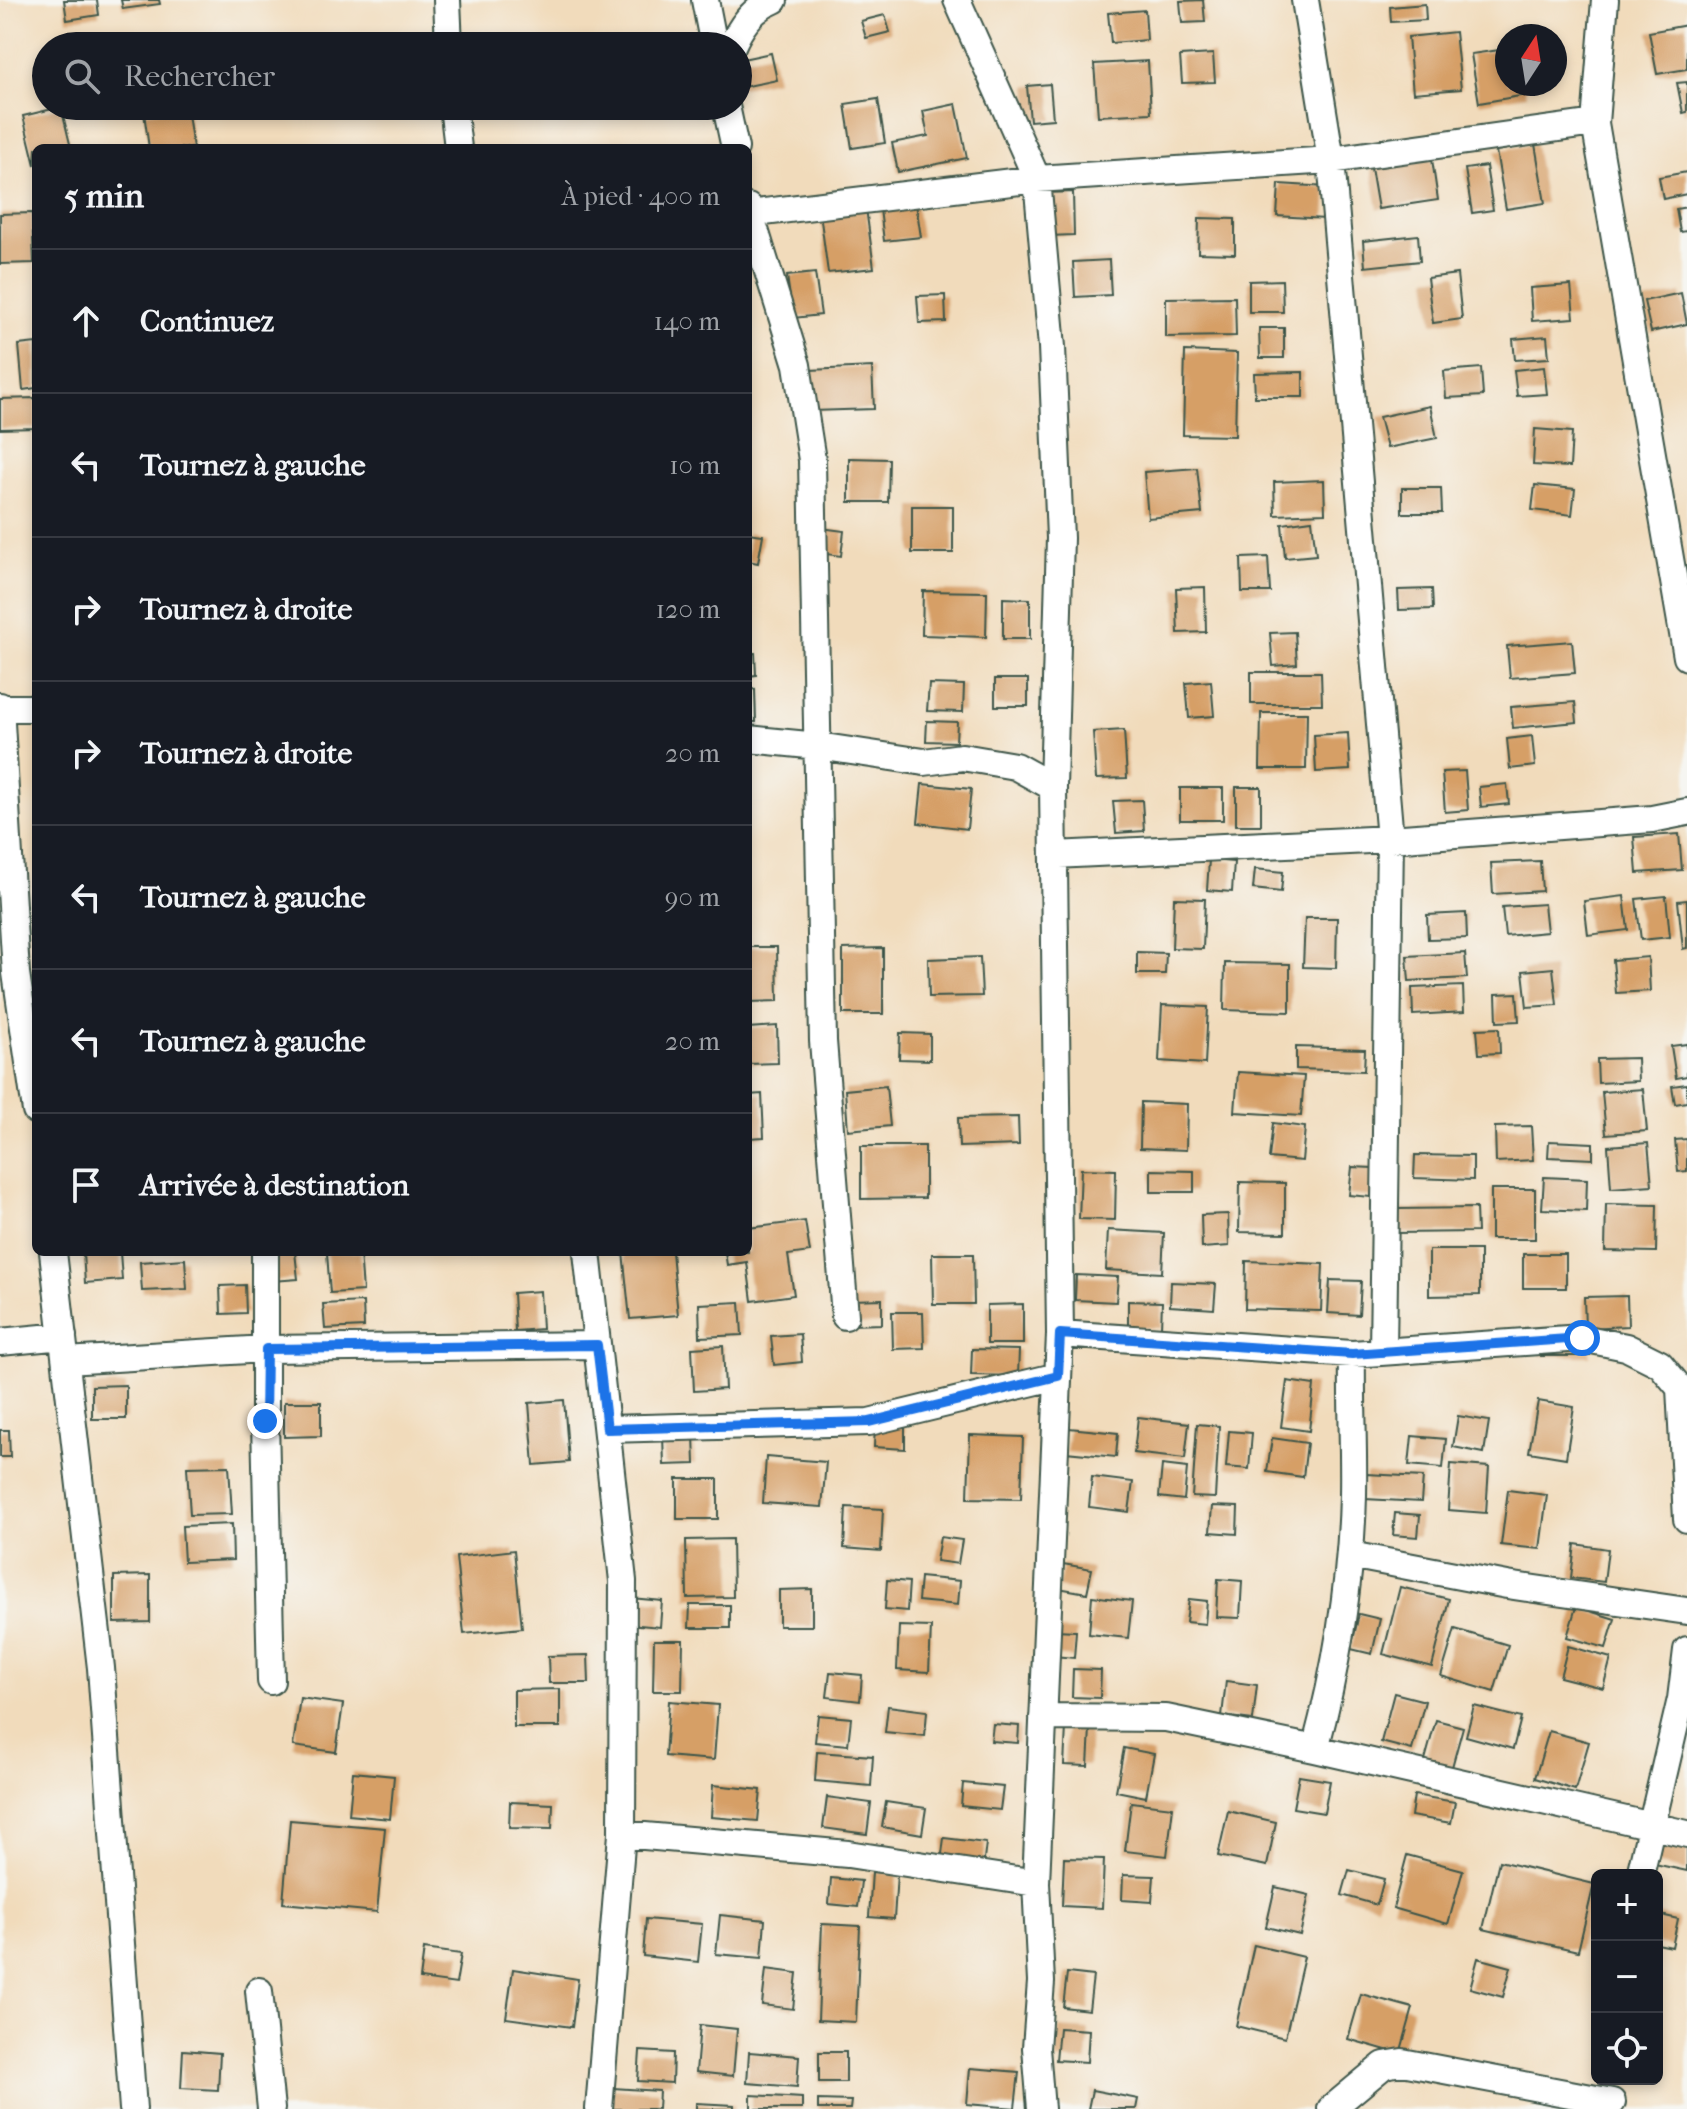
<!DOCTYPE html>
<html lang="fr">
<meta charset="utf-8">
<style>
:root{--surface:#171b24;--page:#242831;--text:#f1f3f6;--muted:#9ea1a6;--line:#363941}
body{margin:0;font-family:"IM FELL French Canon",serif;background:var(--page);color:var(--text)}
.controls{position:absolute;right:24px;bottom:24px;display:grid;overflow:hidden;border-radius:12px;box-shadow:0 4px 12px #0003}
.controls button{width:72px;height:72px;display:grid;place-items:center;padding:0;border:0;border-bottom:2px solid var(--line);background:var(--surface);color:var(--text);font:40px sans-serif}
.compass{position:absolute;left:1495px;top:24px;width:72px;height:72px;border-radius:50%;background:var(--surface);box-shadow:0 4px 12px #0003;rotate:12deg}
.stop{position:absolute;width:24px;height:24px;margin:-18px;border:6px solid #1a73e8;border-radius:50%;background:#fff}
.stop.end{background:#1a73e8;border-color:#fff;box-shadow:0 2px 8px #0008}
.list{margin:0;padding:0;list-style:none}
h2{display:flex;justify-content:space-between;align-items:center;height:104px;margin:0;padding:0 32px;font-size:34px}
h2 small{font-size:26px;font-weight:400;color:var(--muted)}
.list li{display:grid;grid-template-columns:52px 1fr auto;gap:24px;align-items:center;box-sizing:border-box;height:144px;padding:0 32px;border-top:2px solid var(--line)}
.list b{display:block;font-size:30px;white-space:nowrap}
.list em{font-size:26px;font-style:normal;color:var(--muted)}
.icon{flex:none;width:44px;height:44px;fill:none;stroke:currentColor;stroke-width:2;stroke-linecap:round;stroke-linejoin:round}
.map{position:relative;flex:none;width:1687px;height:2109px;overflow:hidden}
.search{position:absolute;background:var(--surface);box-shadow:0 4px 12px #0003;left:32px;top:32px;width:720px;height:88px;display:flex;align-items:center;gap:20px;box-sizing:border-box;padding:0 28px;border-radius:44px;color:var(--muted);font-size:30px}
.panel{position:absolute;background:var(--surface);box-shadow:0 4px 12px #0003;left:32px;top:144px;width:720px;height:1112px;border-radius:12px}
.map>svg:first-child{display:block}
</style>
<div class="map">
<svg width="1687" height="2109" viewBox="0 0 1687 2109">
<rect width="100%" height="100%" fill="#f6f6f2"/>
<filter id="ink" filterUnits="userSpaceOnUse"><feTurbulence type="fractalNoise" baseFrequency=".0125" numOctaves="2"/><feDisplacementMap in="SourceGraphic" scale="16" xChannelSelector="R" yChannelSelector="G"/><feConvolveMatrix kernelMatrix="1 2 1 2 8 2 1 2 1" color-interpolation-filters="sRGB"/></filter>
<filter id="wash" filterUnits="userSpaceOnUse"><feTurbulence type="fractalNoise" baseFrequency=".006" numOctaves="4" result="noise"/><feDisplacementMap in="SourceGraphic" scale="32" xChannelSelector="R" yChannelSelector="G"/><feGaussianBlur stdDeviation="1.8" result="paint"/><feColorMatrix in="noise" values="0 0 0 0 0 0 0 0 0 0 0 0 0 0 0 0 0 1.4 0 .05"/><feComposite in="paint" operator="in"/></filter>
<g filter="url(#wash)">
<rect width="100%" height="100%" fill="#f1dbbb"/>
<g id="blocks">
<!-- building -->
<path fill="#d69f66" d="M64 0H97L99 15 67 20Z
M121 0H159L160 4 123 9Z
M1203 0 1205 22 1182 23 1180 1Z
M1425 4 1426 20 1391 22 1390 7Z
M1145 10 1147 40 1111 43 1108 13Z
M885 15 890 32 866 38 861 21Z
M1687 25V69L1657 74 1649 32Z
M1455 32 1461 89 1413 93 1408 37Z
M1507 49V84H1524L1526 95 1479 103 1471 54Z
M771 53 777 80 738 88V60Z
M1213 54 1215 82 1182 83 1180 56Z
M1148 61 1151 113 1098 116 1094 64Z
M1687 82V112L1683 113 1677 83Z
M1050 84 1053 119 1030 121 1027 86Z
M878 99 885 143 852 148 845 104Z
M956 104 967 158 898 172 892 143 928 136 923 111Z
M61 107 71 148H36L35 165 23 116Z
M187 107 193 148H149L144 113Z
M1535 144 1545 203 1506 209 1496 151Z
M1432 159 1438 200 1378 209 1371 168Z
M1486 166 1493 210 1472 213 1465 169Z
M1687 172V194L1663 199 1659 177Z
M1279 184 1327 187 1325 219 1277 216Z
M1073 192 1074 235 1048 236 1047 193Z
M916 204 921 237 884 241 880 209Z
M1687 207V231L1680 232 1676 209Z
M866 208 874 268 828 273 820 213Z
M32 213 34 263 0 264V214Z
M1199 218 1235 219V254L1198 253Z
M1418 235 1420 261 1365 267 1363 241Z
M1109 260 1111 295 1075 297 1073 262Z
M815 273 821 315 793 318 787 276Z
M1457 274 1462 319 1433 323 1427 278Z
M1282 280 1283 312H1249V281Z
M1571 285 1574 318 1532 321 1530 288Z
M1681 293 1687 324 1651 332 1644 301Z
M945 295 946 322 919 323 917 296Z
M1235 297 1236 336 1166 337V298Z
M1259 328H1284V358H1260Z
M1547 336 1549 358 1515 360 1513 339Z
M36 343V388L23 390 19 345Z
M1185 351 1237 353 1235 436 1183 435Z
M872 367 874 409 812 411 810 370Z
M1544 367 1547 394 1517 396 1514 370Z
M1481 368 1483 396 1446 398 1444 371Z
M1303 372V397H1255L1254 373Z
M36 398V428L0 429V399Z
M1430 406 1437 438 1387 448 1379 417Z
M1535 429 1572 432 1570 467 1533 465Z
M849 458 889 459 888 502H849Z
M1197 468 1202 513 1148 518 1144 472Z
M1324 480 1325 513 1275 515 1274 482Z
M1535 485 1575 489 1572 515 1532 510Z
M1402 488H1441L1442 513H1402Z
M912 506H953V553H912Z
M1312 520 1316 555 1285 558 1282 524Z
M821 528 844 531 841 556 818 553Z
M748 533 763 535 758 563 748 561Z
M1268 557 1270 592H1242L1241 558Z
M1205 587 1206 632 1178 633 1176 588Z
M1432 589 1433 609 1399 610 1398 590Z
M923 591 987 592 986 637 922 635Z
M1003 598 1030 599V639H1003Z
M1295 632 1297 664 1273 666 1270 633Z
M1572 641 1575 673 1510 678 1507 646Z
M748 653H755L756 675 748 676Z
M1251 672H1321L1322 704H1251Z
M995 679H1028V706H995Z
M1211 681 1214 716 1189 718 1186 683Z
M929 684 964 685 963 712 927 711Z
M755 689 756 722H748V690Z
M1575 702 1577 722 1513 728 1511 707Z
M1261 713H1307L1306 769H1260Z
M927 721 957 722 956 742 926 741Z
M1124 730 1127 778 1096 779 1093 732Z
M1348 733 1350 770 1316 772 1314 735Z
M1532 736 1535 766 1510 769 1507 739Z
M1465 771 1468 810 1445 812 1442 772Z
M922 784 971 789 967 829 918 823Z
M1507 784 1509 804 1481 807 1479 787Z
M1236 787H1261V825H1236Z
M1180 788H1223V820H1180Z
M1142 800 1144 831 1116 833 1113 801Z
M1679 834 1682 870 1637 873 1634 837Z
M1209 860 1234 862 1232 892 1207 890Z
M1540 861 1542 891 1493 894 1491 863Z
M1255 869 1283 872 1281 892 1253 889Z
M1624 896 1628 930 1588 935 1584 901Z
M1666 896 1670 937 1641 940 1636 899Z
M1174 898 1205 899 1203 949 1172 948Z
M1687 900V948L1683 949 1678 901Z
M1544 904 1547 932 1505 936 1502 907Z
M1466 913 1467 938 1428 939 1427 915Z
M1305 918H1337L1336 968 1303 967Z
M748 947H777L778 1001 748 1002Z
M883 948V1014H843V949Z
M1137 952 1166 953 1165 974H1137Z
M1465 953 1467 978 1409 981 1407 956Z
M980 957 982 996 929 997 928 959Z
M1648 957 1650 991 1616 993 1613 960Z
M1225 963 1290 964V1012L1224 1010Z
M1553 968 1557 1005 1527 1007 1523 971Z
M1463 986 1464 1012 1413 1015 1412 988Z
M1517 993 1519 1021 1497 1022 1496 994Z
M1162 1005 1208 1007 1205 1064 1159 1061Z
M777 1026 778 1063 748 1064V1028Z
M1499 1028 1500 1053 1479 1054 1477 1029Z
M900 1033 930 1034V1060L899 1059Z
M1687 1044V1076L1676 1078 1671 1046Z
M1296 1047 1365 1049 1364 1071 1296 1069Z
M1637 1058 1638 1081 1598 1083 1597 1059Z
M1238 1072 1304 1076 1301 1116 1235 1112Z
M1687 1084V1102L1675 1104 1672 1086Z
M886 1086 890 1126 848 1130 845 1090Z
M1643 1089 1647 1131 1606 1134 1602 1092Z
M762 1094 764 1137 748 1138V1095Z
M1141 1102 1187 1104 1186 1150 1140 1148Z
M1018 1117 1019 1145 959 1147 958 1118Z
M1273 1123 1305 1127 1302 1161 1269 1158Z
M1531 1126 1533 1160 1496 1162 1495 1127Z
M1687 1139V1171L1678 1172 1675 1140Z
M1549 1141 1593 1143V1159L1548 1157Z
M1648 1143 1652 1185 1611 1188 1608 1146Z
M861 1146H925V1198L861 1199Z
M1415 1155 1473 1156V1180L1414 1178Z
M1352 1167 1373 1168 1371 1197 1349 1195Z
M1081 1169 1116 1170 1115 1220 1079 1219Z
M1151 1170 1194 1171V1192H1151Z
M1544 1177 1587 1179 1586 1211 1542 1209Z
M1240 1182 1285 1183V1233L1239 1232Z
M1491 1189H1535V1239H1491Z
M1606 1204 1657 1205 1656 1252 1605 1251Z
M1476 1208 1477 1232 1396 1233V1209Z
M1228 1214 1229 1246 1202 1248 1201 1215Z
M805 1221 810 1252 788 1255 794 1295 752 1301 747 1262 727 1265 725 1252H748V1228Z
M1108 1230 1164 1233 1162 1273 1106 1270Z
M1429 1250H1480V1295L1429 1296Z
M120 1252 122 1280 85 1283 83 1253Z
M272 1252H295L298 1279 273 1281Z
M360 1252 363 1291 330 1293 327 1253Z
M623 1252H672L678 1315 630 1319Z
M932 1254H973L974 1304H933Z
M1523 1254H1566V1288H1523Z
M185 1259 187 1289 142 1291 140 1262Z
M1246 1261 1323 1264 1321 1311 1245 1309Z
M1076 1275 1118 1277 1116 1302 1075 1300Z
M1330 1280 1361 1281 1359 1315 1328 1313Z
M1171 1282 1216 1284 1214 1309 1170 1306Z
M245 1285 246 1313 221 1314 220 1286Z
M540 1291 542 1329 515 1331 513 1293Z
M1627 1296 1628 1326 1585 1328 1584 1297Z
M882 1299V1324L852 1325V1300Z
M1128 1301 1162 1302 1161 1328 1128 1327Z
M363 1302 364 1327 325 1329 323 1304Z
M740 1302 742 1335 700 1337 699 1304Z
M1023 1304V1344H987V1305Z
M892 1312H923L924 1348 893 1349Z
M800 1334 802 1362 774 1365 771 1336Z
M1541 1345H1590V1356H1541Z
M723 1346 725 1389 694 1391 692 1348Z
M972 1349 1019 1350 1018 1376 971 1375Z
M1287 1381 1314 1385 1309 1431 1281 1427Z
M126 1385V1419H92V1386Z
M564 1400 569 1462 534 1465 529 1403Z
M1538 1401 1574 1407 1566 1458 1529 1452Z
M284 1402H321V1436L284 1437Z
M1458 1416 1489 1421 1484 1453 1453 1447Z
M1138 1417 1189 1423 1185 1459 1134 1453Z
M1197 1424 1219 1426 1215 1498 1192 1497Z
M875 1425 905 1427V1449L874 1447Z
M1069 1428 1118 1433 1116 1457 1066 1452Z
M0 1430H9L10 1457H0Z
M1229 1431 1252 1433 1249 1469 1226 1467Z
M663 1435H694L695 1464 664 1465Z
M970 1435 1023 1437 1021 1499 968 1498Z
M1412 1436 1446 1439 1443 1468 1409 1465Z
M1272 1438 1307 1443 1303 1477 1267 1472Z
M766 1457 826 1462 822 1507 763 1503Z
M1451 1464 1489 1467 1486 1513 1448 1510Z
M1162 1465 1187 1468 1184 1500 1159 1497Z
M229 1466 232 1514 190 1515 187 1467Z
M1366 1474 1423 1477 1421 1502 1365 1499Z
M1092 1477 1133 1482 1129 1512 1089 1507Z
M677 1479H718V1519H677Z
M1508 1490 1547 1495 1540 1549 1501 1545Z
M1212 1506 1238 1507 1237 1534 1210 1532Z
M846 1507 883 1509 881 1551 844 1548Z
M1395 1513 1420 1515 1418 1537 1393 1535Z
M232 1524 233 1560 184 1562 182 1526Z
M940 1537 962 1540 958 1564 936 1561Z
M732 1539 733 1597 687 1598 686 1540Z
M1575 1544 1608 1549 1604 1582 1571 1578Z
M514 1550 522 1628 464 1634 456 1557Z
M1063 1564 1092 1569 1087 1593 1058 1588Z
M150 1575V1622L114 1623V1576Z
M920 1577 960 1581 958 1605 918 1601Z
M1218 1579 1242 1581 1240 1618 1216 1617Z
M887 1580 909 1582 907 1611 885 1609Z
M1400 1587 1449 1599 1432 1667 1383 1654Z
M812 1589V1626H779V1590Z
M1092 1596 1132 1601 1128 1638 1089 1634Z
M631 1598 662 1601 660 1627 629 1624Z
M1189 1599 1207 1601 1205 1624 1186 1622Z
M690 1605H730V1628H689Z
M1576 1607 1615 1619 1606 1648 1567 1637Z
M1359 1614 1380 1619 1372 1654 1351 1649Z
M899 1626 931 1627 929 1672 897 1670Z
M1455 1629 1508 1645 1494 1692 1441 1676Z
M1055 1630 1076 1631 1074 1658 1054 1656Z
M654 1640H683L682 1691H653Z
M1568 1646 1611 1658 1603 1688 1560 1677Z
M588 1655 589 1683H549L548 1656Z
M1073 1669 1101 1670 1100 1698 1072 1697Z
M830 1672 862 1675 860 1701 827 1697Z
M1226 1681 1257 1685 1253 1720 1222 1716Z
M560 1689V1727H514V1690Z
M1394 1693 1425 1701 1412 1750 1381 1742Z
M300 1698 343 1704 336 1752 293 1746Z
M669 1701 718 1705 714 1760 665 1756Z
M888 1706 927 1711 925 1736 885 1732Z
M1474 1706 1521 1718 1513 1749 1466 1736Z
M818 1715 851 1718 848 1745 815 1742Z
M1436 1720 1463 1727 1452 1767 1425 1760Z
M993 1724 1019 1726 1018 1743 991 1741Z
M1066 1727 1090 1728 1088 1766 1064 1765Z
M1549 1731 1589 1742 1575 1790 1535 1778Z
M1124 1748 1154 1754 1146 1797 1116 1791Z
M817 1752 873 1756 871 1786 815 1781Z
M353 1772 394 1776 390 1819 349 1815Z
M1299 1776 1330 1781 1324 1813 1293 1808Z
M963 1783 1003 1787 1000 1810 961 1806Z
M713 1785 761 1790 758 1821 711 1817Z
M1414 1795 1455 1802 1451 1823 1411 1816Z
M827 1797 871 1803 867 1834 823 1828Z
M510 1802 553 1804 552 1829 509 1828Z
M886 1802 926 1808 922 1834 882 1827Z
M1131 1802 1173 1807 1167 1856 1125 1851Z
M1228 1811 1276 1822 1267 1866 1218 1856Z
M290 1820 385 1828 377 1912 283 1903Z
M944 1838 986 1843 983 1868 941 1862Z
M1654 1840 1687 1846V1871L1650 1863Z
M1407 1855 1463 1870 1448 1924 1393 1908Z
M1064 1858 1104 1859 1102 1908 1062 1906Z
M1499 1861 1594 1884 1578 1951 1483 1929Z
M1349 1870 1384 1879 1377 1905 1342 1895Z
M872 1872 897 1874 894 1919 869 1917Z
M1123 1875 1154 1876 1152 1902 1122 1900Z
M831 1878 861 1881 858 1907 829 1904Z
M1275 1887 1309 1895 1300 1935 1266 1927Z
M1657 1914 1678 1919 1672 1947 1657 1944Z
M720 1915 765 1920 762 1958 716 1954Z
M646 1919 702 1924 698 1962 643 1956Z
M822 1924 860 1926 856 2022 818 2020Z
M1254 1945 1304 1957 1285 2038 1236 2026Z
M424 1949 461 1954 456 1984 420 1979Z
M1478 1958 1511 1967 1503 1997 1470 1988Z
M513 1969 578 1979 572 2027 506 2018Z
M766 1969 797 1973 793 2009 762 2005Z
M1067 1973 1093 1976 1089 2010 1063 2007Z
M1361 1994 1413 2008 1400 2054 1348 2039Z
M700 2025 737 2029 733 2076 696 2072Z
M1059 2028 1089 2030 1087 2062 1056 2060Z
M183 2050 220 2053 218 2090 181 2088Z
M640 2051 673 2053 672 2083 638 2081Z
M749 2052 799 2056 797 2087 747 2083Z
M819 2052H846V2082H819Z
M970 2068 1019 2072 1015 2108 967 2104Z
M613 2088 659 2091 658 2109H612Z
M1092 2090 1138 2099 1136 2109H1088Z
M751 2095 802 2098V2109H751Z
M818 2100 851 2101 850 2109H818Z
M696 2103 734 2105V2109H696Z"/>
</g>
</g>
<g filter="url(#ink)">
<use href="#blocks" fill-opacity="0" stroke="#3e5548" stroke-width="2"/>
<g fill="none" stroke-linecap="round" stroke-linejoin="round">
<!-- street casing -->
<g stroke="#3e5548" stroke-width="30">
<path id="street" d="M447 0 449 46
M705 0 714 46
M957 0 1037 179 1052 347 1060 538 1053 787 1060 1334 1036 1883 1041 1982 1036 2048 1041 2109
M1305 0 1331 160 1390 839 1383 1351
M1605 0 1595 123 1687 657
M732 46C741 25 753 8 774 0
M453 106 458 148
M726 106 735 148
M748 207 797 365 812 460 823 1041 845 1316
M748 214 1037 179 1331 160 1595 123
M0 706 16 973 36 1111
M0 708H36
M748 739 818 746 924 762 962 757 1015 766 1053 787
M1054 855 1390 839 1652 819 1687 812
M53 1252 101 1668 133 2109
M265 1252V1421L271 1681
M587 1252 623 1581 622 1834 599 2109
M1060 1334 1352 1354 1582 1338 1626 1347 1660 1364 1680 1388 1687 1519
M0 1342 63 1336
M66 1361 266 1349 597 1345
M607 1429 869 1422 1058 1376
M1350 1555 1507 1585 1687 1611
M1043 1717 1166 1718 1315 1749 1687 1834
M1315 1749C1337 1667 1351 1580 1353 1495 1354 1448 1351 1401 1352 1354
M622 1834 848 1854 1036 1883
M1640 1875 1681 1699 1687 1650
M259 1991 271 2109
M1331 2109 1384 2065 1402 2062 1612 2102"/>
</g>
<!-- street -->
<use href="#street" stroke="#fff" stroke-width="26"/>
</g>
</g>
<g fill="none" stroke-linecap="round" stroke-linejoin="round" filter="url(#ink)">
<!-- route -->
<path stroke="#1a73e8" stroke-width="10" d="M265 1421 266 1349 597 1345 607 1429 869 1422 1058 1376 1060 1334 1352 1354 1582 1338"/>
</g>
</svg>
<div class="controls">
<button>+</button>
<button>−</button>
<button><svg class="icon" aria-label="locate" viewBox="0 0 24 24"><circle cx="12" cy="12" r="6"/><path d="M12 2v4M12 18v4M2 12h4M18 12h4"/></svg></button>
</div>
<svg class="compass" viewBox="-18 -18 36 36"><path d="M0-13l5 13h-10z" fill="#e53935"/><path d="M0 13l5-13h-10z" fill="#9ea1a6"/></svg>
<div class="stop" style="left:1582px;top:1338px"></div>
<div class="stop end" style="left:265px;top:1421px"></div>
<div class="search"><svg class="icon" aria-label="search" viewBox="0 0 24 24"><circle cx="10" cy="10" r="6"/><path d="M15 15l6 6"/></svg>Rechercher</div>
<section class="panel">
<h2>5 min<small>À pied · 400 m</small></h2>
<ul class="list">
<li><svg class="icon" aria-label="ahead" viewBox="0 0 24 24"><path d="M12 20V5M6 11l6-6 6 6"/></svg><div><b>Continuez</b></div><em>140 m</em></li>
<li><svg class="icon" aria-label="left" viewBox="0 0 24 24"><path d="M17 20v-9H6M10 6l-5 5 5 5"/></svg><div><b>Tournez à gauche</b></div><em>10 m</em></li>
<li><svg class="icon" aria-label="right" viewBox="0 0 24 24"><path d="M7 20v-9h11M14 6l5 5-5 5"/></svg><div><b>Tournez à droite</b></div><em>120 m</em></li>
<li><svg class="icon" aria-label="right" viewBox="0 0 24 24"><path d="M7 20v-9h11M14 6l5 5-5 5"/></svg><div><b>Tournez à droite</b></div><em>20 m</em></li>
<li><svg class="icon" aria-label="left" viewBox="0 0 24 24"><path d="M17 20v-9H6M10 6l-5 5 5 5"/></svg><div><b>Tournez à gauche</b></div><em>90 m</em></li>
<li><svg class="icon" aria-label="left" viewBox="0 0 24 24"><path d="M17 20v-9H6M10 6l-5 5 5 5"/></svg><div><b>Tournez à gauche</b></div><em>20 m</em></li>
<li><svg class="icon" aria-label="arrive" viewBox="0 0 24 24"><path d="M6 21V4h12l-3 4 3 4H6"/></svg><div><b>Arrivée à destination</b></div></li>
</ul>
</section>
</div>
